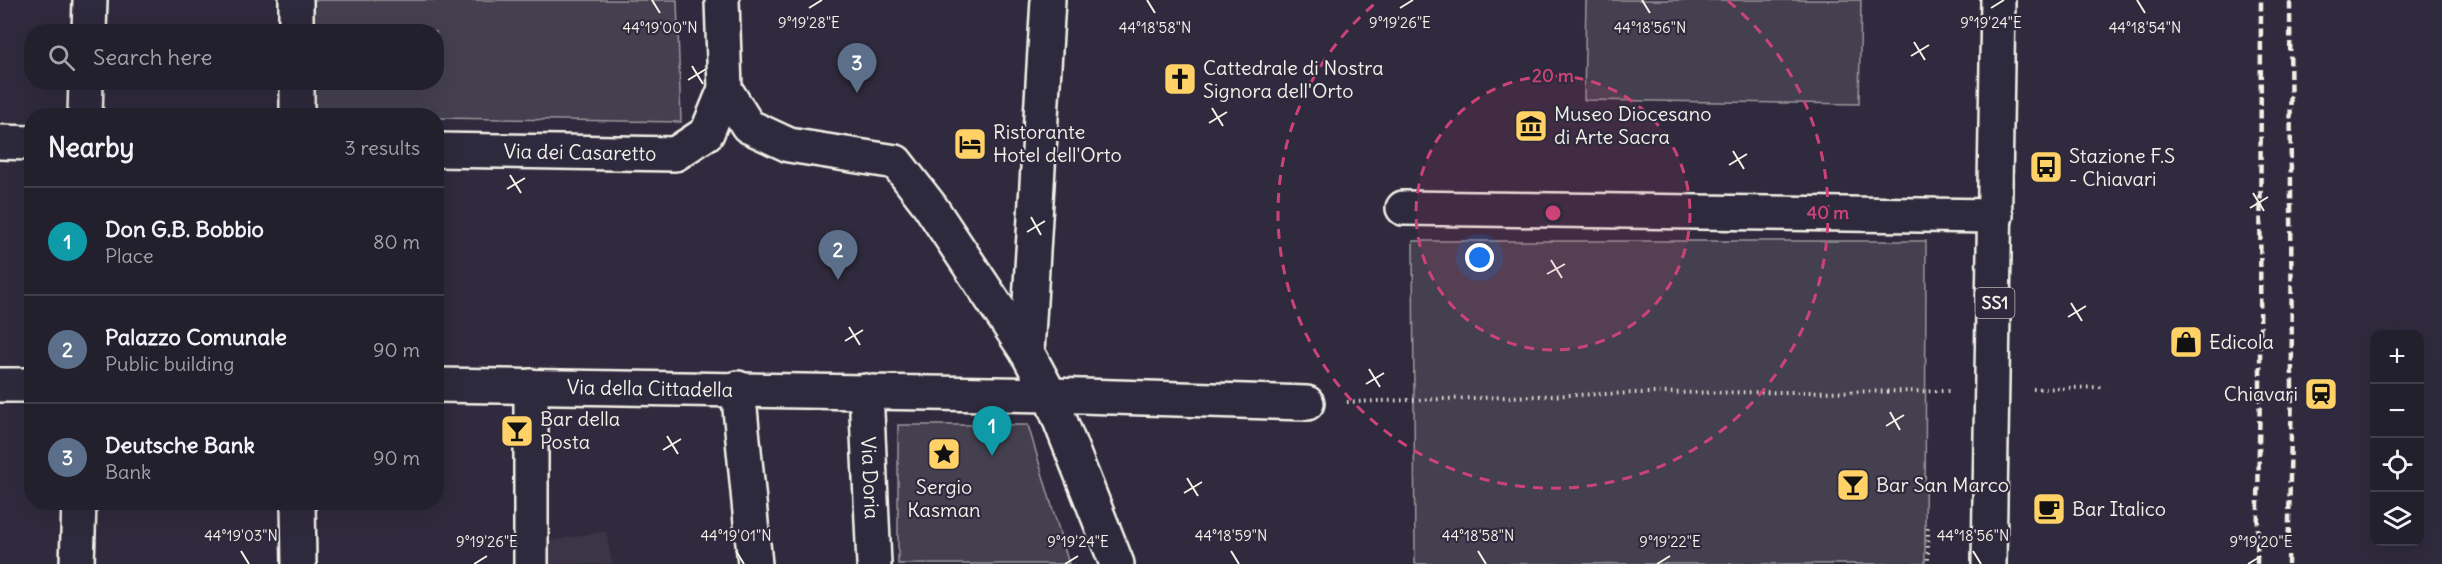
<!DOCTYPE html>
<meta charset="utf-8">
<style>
:root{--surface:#23202e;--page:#2f2d3a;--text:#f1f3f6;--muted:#a3a3aa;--line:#403e4a;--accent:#1a73e8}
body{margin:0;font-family:Delius,sans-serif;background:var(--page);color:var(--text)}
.controls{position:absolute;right:18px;bottom:18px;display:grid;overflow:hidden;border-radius:12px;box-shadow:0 6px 24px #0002}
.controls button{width:54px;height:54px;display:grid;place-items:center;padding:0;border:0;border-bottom:2px solid var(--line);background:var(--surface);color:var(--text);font:30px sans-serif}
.you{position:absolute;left:1480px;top:258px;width:21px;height:21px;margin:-15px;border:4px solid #fff;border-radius:50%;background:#1a73e8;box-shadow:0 0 0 9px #1a73e833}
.badge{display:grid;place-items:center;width:39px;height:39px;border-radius:50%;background:var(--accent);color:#fff;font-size:20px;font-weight:700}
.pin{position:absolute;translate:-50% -50px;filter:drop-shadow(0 2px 3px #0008)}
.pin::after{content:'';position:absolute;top:32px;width:21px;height:18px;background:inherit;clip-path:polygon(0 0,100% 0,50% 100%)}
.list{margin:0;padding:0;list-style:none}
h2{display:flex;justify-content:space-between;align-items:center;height:78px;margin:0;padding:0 24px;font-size:26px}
h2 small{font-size:20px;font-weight:400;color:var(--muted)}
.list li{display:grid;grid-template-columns:39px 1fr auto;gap:18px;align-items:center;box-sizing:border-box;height:108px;padding:0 24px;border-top:2px solid var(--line)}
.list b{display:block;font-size:22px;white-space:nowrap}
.list p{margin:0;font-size:20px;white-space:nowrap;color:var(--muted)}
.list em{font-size:20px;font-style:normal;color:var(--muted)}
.icon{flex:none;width:33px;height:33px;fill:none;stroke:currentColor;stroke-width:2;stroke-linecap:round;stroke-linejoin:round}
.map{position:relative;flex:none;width:2442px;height:564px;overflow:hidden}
.search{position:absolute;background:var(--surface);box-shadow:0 6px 24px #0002;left:24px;top:24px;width:420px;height:66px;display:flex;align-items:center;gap:15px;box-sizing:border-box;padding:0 21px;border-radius:24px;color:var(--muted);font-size:22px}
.panel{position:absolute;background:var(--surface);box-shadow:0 6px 24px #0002;left:24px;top:108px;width:420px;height:402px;border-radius:24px}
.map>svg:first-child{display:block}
</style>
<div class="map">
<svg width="2442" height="564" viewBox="0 0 2442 564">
<rect width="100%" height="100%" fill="#2f2a3d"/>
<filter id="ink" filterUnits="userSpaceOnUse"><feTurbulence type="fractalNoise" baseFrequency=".0167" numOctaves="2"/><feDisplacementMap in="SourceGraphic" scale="12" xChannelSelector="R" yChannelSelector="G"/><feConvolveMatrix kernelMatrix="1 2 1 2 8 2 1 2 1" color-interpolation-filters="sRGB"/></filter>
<g filter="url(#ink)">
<!-- built -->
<path fill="#3b3647" d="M606 531 612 564H547L544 542Z"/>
<!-- green -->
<path fill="#454050" stroke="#9c989c" stroke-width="1.5" d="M314 0H677L681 122 437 118 436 116H312V83L436 82V32L313 31Z
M1586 0H1861L1859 104 1584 100Z
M1413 241H1926L1925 564H1415Z
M898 425H1028L1069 564H898Z"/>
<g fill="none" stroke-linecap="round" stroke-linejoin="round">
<!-- minor casing -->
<g stroke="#f4f1e8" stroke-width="38">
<g id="minor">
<path d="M296 0V32"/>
<path d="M89 32 90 0"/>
<path d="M297 82V116"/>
<path d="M725 89 748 126 789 145 896 162 930 206 1027 352"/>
<path d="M85 116 86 82"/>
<path d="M0 142 32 143"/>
<path id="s1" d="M436 150 675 154 707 133 725 89 722 0"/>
<path d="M1403 208 1996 216"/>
<path d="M1027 352 1048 0"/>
<path d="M0 385H32"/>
<path id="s2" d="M436 385 1050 395 1307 403"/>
<path d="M531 386V564"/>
<path d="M738 388 755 564"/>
<path id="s3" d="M866 391 874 564"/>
<path d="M298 502 299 564"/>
<path d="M77 564 79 502"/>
</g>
</g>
<!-- major casing -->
<g stroke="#f4f1e8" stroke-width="38">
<path id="major" d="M1027 352 1050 395 1117 564
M1989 564 1998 0"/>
</g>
<!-- path -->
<path stroke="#f4f1e8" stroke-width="4" stroke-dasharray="1.5 4.5" stroke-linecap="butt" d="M2033 389 2105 387
M1347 402 1637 393 1951 391
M1928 528V564"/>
<!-- minor -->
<use href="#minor" stroke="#2f2a3d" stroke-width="33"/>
<!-- major -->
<use href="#major" stroke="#2f2a3d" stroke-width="33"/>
<!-- rail -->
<path stroke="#f4f1e8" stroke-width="4.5" stroke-dasharray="9 4.5" stroke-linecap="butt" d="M2257 564 2260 388 2261 0
M2288 564 2292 390 2290 0"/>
</g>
</g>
<!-- ticks -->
<path fill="none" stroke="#f4f1e8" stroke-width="2" d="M652 0 660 13M1147 0 1155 13M1642 0 1650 13M2137 0 2145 13M809 8 822 0M1400 8 1413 0M1991 8 2004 0M1914 42 1925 60M1911 56 1929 45M692 66 703 84M688 80 706 69M1212 108 1223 126M1209 123 1227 112M1733 151 1744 169M1729 165 1747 154M510 175 521 193M507 189 525 178M2253 193 2264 211M2250 208 2268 197M1031 217 1041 235M1027 232 1045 221M1551 260 1562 278M1547 274 1565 264M2071 303 2082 321M2068 317 2086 306M849 327 860 345M845 341 863 330M1369 369 1380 387M1366 384 1384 373M1890 412 1900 430M1886 426 1904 415M667 436 678 454M663 450 681 439M1187 478 1198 496M1184 493 1202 482M241 551 249 564M736 551 744 564M1231 551 1239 564M1478 551 1486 564M1973 551 1981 564M474 564 487 556M1065 564 1078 556M1657 564 1670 556M2248 564 2261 556"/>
<!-- distance rings -->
<circle cx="1553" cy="213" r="137" fill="#cc4377" fill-opacity=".12"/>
<g fill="none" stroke="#cc4377" stroke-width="3" stroke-dasharray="10 8">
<circle cx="1553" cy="213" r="137"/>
<path d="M1728 1A275 275 0 1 1 1378 1"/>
</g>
<!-- icons -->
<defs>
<g id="church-square" transform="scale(1.725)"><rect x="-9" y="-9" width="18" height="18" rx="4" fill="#ffd166" stroke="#2f2a3d"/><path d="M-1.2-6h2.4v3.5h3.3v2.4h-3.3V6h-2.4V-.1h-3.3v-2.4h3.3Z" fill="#111"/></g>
<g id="museum-square" transform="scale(1.725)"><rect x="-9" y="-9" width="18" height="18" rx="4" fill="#ffd166" stroke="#2f2a3d"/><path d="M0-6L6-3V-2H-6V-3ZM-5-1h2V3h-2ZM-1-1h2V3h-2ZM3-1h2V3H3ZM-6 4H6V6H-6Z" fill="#111"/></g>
<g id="hotel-square" transform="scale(1.725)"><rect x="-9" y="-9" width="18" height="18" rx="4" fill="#ffd166" stroke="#2f2a3d"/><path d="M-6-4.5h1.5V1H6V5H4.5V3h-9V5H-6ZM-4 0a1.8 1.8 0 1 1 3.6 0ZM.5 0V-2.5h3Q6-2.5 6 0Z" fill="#111"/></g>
<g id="bus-square" transform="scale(1.725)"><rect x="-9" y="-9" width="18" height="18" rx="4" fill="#ffd166" stroke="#2f2a3d"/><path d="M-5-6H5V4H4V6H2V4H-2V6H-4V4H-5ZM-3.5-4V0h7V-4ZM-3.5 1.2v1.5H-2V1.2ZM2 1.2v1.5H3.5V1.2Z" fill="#111"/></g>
<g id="shop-square" transform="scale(1.725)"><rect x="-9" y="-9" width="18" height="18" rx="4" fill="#ffd166" stroke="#2f2a3d"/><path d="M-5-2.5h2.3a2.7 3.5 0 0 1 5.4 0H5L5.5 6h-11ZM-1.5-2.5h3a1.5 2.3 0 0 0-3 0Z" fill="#111"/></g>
<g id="station-square" transform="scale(1.725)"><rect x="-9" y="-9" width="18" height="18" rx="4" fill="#ffd166" stroke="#2f2a3d"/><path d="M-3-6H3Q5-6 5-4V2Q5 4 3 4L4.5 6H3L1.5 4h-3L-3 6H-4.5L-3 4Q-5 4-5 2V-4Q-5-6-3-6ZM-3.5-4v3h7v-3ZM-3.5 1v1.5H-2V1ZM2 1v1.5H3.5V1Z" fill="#111"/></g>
<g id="bar-square" transform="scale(1.725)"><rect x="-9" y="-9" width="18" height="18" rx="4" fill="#ffd166" stroke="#2f2a3d"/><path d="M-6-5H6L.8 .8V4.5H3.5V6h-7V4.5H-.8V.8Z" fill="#111"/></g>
<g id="sight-square" transform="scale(1.725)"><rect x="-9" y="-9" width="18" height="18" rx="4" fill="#ffd166" stroke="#2f2a3d"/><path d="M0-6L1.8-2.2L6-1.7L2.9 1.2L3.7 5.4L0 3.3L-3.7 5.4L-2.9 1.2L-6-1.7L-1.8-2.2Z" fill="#111"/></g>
<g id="cafe-square" transform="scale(1.725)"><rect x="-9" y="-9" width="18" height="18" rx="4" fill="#ffd166" stroke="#2f2a3d"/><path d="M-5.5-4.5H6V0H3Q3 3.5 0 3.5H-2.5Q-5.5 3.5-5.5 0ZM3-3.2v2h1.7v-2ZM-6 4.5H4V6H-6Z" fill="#111"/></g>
</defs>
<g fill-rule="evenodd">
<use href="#church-square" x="1180" y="79"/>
<use href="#museum-square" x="1531" y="126"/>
<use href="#hotel-square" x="970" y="144"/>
<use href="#bus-square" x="2046" y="167"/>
<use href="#shop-square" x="2186" y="342"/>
<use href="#station-square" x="2321" y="394"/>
<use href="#bar-square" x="517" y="431"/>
<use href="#sight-square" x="944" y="454"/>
<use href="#bar-square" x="1853" y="485"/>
<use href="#cafe-square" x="2049" y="509"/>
</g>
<g text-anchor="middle" stroke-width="4.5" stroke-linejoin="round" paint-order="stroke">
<!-- shield labels -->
<rect fill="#2f2a3d" stroke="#b9b5b5" stroke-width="1.5" x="1975.5" y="288" width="39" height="30" rx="4.5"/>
<g font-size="18" font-weight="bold" fill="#f4f1e8">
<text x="1995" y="309">SS1</text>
</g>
<!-- poi labels -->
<g font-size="20" fill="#f4f1e8" stroke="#2f2a3d" text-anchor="start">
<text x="1203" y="75">Cattedrale di Nostra<tspan x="1203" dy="23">Signora dell'Orto</tspan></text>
<text x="1554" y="121">Museo Diocesano<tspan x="1554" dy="23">di Arte Sacra</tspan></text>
<text x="993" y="139">Ristorante<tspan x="993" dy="23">Hotel dell'Orto</tspan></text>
<text x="2069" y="163">Stazione F.S<tspan x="2069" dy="23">- Chiavari</tspan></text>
<text x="2209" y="349">Edicola</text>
<text x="2298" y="401" text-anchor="end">Chiavari</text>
<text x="540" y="426">Bar della<tspan x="540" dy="23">Posta</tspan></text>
<text x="1876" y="492">Bar San Marco</text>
<text x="944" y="494" text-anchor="middle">Sergio<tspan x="944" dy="23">Kasman</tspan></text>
<text x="2072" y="516">Bar Italico</text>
</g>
<!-- street labels -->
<g font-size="20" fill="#f4f1e8" stroke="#2f2a3d">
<text dy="7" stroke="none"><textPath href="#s1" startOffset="144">Via dei Casaretto</textPath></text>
<text dy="7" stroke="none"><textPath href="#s2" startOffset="214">Via della Cittadella</textPath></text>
<text dy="7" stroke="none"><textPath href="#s3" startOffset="87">Via Doria</textPath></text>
</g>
</g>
<g font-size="15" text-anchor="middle" fill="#f4f1e8" stroke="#2f2a3d" stroke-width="4.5" stroke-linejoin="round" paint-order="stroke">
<text x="809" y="28">9°19'28"E</text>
<text x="1400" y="28">9°19'26"E</text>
<text x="1991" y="28">9°19'24"E</text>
<text x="1155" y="33">44°18'58"N</text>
<text x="1650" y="33">44°18'56"N</text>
<text x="660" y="33">44°19'00"N</text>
<text x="2145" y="33">44°18'54"N</text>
<text x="241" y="541">44°19'03"N</text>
<text x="736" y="541">44°19'01"N</text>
<text x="1231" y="541">44°18'59"N</text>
<text x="1478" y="541">44°18'58"N</text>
<text x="1973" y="541">44°18'56"N</text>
<text x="487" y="547">9°19'26"E</text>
<text x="1078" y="547">9°19'24"E</text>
<text x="1670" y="547">9°19'22"E</text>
<text x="2261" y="547">9°19'20"E</text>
</g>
<circle cx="1553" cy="213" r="9" fill="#cc4377" stroke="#2f2a3d" stroke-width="3"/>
<g font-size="18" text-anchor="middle" font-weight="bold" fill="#cc4377" stroke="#2f2a3d" stroke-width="4.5" stroke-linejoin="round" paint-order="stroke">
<text x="1553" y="82">20 m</text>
<text x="1828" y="219">40 m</text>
</g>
</svg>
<div class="controls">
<button>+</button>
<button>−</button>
<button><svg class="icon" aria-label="locate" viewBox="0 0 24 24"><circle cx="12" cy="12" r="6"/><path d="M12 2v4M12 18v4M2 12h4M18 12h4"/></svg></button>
<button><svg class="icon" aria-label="layers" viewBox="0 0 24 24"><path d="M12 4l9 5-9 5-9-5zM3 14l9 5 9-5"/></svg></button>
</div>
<div class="you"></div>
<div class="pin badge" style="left:992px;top:456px;background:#0f9aa8">1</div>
<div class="pin badge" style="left:838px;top:280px;background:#5c6f8a">2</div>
<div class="pin badge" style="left:857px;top:93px;background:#5c6f8a">3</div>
<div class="search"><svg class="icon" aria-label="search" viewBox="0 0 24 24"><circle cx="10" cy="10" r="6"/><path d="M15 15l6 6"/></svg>Search here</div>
<section class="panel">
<h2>Nearby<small>3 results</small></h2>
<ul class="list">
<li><span class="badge" style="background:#0f9aa8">1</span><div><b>Don G.B. Bobbio</b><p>Place</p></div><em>80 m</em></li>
<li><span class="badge" style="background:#5c6f8a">2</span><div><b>Palazzo Comunale</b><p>Public building</p></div><em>90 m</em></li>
<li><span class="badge" style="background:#5c6f8a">3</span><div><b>Deutsche Bank</b><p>Bank</p></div><em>90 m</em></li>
</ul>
</section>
</div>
